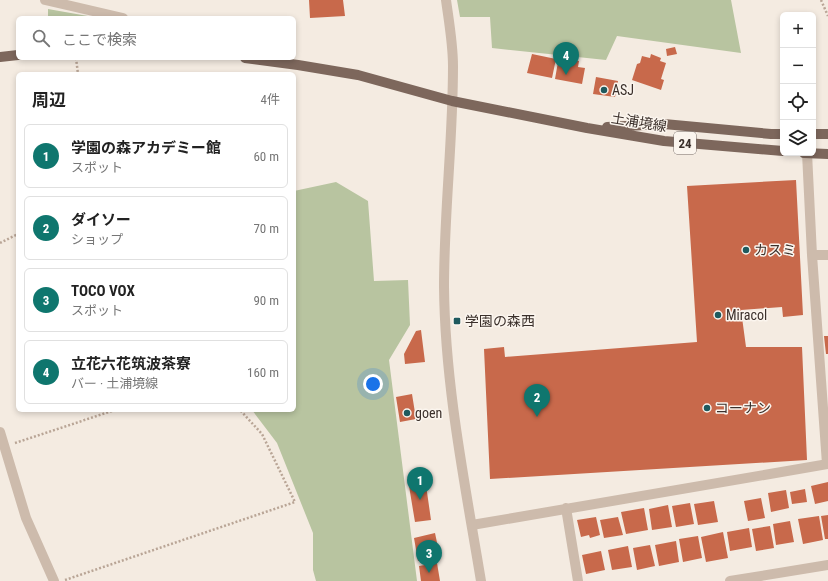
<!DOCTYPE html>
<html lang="ja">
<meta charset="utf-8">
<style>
:root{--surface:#fff;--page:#f2f2f2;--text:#222;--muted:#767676;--line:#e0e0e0;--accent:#0f766e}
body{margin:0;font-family:"Roboto Condensed","Noto Sans JP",sans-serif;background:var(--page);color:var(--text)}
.controls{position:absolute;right:12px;top:12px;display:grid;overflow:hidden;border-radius:6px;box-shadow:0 2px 6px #0003}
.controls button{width:36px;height:36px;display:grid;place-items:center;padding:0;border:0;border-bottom:1px solid var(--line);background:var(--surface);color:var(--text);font:20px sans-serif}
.you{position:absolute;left:373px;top:384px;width:14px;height:14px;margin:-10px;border:3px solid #fff;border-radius:50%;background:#1a73e8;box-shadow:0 0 0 6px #1a73e833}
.badge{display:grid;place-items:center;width:26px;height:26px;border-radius:50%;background:var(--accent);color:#fff;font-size:13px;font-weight:700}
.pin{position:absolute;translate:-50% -33px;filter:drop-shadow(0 1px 2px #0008)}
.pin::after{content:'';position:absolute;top:21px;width:14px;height:12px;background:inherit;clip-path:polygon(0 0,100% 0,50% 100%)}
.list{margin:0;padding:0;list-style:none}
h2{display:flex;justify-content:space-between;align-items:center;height:52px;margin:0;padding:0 16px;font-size:17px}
h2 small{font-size:13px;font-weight:400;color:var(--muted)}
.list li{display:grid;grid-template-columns:26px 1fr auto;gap:12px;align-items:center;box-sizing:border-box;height:64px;margin:0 8px 8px;padding:0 8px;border:1px solid var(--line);border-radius:6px}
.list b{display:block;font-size:15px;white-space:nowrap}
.list p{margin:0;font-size:13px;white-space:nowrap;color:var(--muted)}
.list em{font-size:13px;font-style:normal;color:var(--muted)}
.icon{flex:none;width:22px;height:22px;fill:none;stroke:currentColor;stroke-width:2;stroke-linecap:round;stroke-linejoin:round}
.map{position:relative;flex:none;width:828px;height:581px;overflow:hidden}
.search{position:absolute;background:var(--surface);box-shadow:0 2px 6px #0003;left:16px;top:16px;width:280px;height:44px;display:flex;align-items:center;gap:10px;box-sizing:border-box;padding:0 14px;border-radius:6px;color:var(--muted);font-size:15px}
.panel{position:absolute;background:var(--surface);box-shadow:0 2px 6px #0003;left:16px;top:72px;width:280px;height:340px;border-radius:6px}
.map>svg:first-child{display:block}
</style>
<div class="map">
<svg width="828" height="581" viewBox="0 0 828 581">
<rect width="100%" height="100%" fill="#f4ebe1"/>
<!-- green -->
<path fill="#b8c4a0" d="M457 0H731L741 53 617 36 606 60 492 48 490 17H460Z
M48 9 99 18H48Z
M336 182 368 201 374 281 408 280 410 325 389 360 417 581H316L313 570V533L277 443 252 410H294V191Z"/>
<!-- building -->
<path fill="#c8694b" d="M309 0H343L345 16 310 18Z
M675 47 677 54 667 56 666 49Z
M532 54 556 59 552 78 527 73Z
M651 54 661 58 660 61 666 63 661 79 664 80 661 90 632 80 637 64 640 63 642 56 650 58Z
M574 60 579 61 578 67 585 68 582 84 555 79 558 62 566 64V61L572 62Z
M596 77 618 81 615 97 593 94Z
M796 180 803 315 783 317 782 307 741 310 746 347H802L807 460 490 479 484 349 504 347 505 357 697 342 687 186Z
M421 330 425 362 405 364 404 354 416 331Z
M824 336H828V354H826Z
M412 394 416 419 400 422 396 397Z
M425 478 431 520 415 522 408 480Z
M828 482V501L815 504 811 486Z
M805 489 807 502 792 504 790 492Z
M786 490 789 508 771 512 768 493Z
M761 498 765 518 748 521 744 501Z
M714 501 718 522 698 525 694 504Z
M690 503 694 524 676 527 672 506Z
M668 505 672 527 652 530 649 509Z
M644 508 648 530 626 534 621 512Z
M828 515V539H825L821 516Z
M819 516 823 540 803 544 798 519Z
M596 517 600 535 590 538 589 535 581 537 577 520Z
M618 517 623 535 604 538 600 520Z
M790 521 794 542 776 545 773 524Z
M770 526 774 548 756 551 752 529Z
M749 528 752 547 730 551 727 532Z
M723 532 728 558 706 562 701 537Z
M435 533 440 557 418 561 414 538Z
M698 536 702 558 683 562 679 539Z
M676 541 679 562 659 566 655 545Z
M650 545 655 566 637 570 633 548Z
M628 546 632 567 612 570 608 550Z
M601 551 605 570 586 574 582 555Z
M437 563 440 581H421L419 566Z"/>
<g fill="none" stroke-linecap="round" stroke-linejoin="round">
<!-- path -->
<path stroke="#b9a596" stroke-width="2.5" stroke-dasharray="2 2" stroke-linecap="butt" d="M821 0 828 16
M76 58 78 74
M0 243 18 234
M15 443 115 410
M65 580 295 502 262 434 240 410"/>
<!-- minor -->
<path stroke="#cdbbac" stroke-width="10" d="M45 0 123 18
M807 153 812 255 827 464
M812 255H828
M0 432 26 518 54 581
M566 508 578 581
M472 525 828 464
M730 581 828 565"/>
<!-- tertiary -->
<path stroke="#cdbbac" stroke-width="10" d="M446 0C449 22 453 44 453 66 453 140 444 213 444 287 445 386 465 484 481 581"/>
<!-- primary -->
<path stroke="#7d675c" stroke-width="10" d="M0 57 18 55
M245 58 298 65 358 75 452 101 587 128 664 141 783 151
M607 127 664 124 771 134H783
M813 134H828
M804 153 828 154"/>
</g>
<!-- markers -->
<g fill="#1f5a5e" stroke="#fbf5ee" stroke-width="1.5">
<circle cx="604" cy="90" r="4"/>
<circle cx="746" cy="250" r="4"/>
<circle cx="718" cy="315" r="4"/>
<rect x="453" y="317" width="8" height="8" rx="2"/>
<circle cx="707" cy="408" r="4"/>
<circle cx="407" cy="413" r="4"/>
</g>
<g text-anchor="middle" stroke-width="3" stroke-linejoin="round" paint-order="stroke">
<!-- shield labels -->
<rect fill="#fbf5ee" stroke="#756b66" stroke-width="1" x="674" y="132" width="22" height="22" rx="3"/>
<g font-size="13" font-weight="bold" fill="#3b302b">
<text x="685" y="148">24</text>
</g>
<!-- poi labels -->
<g font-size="14" fill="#3b302b" stroke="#fbf5ee" text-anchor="start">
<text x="612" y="95">ASJ</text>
<text x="754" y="255">カスミ</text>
<text x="726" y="320">Miracol</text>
<text x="465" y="326">学園の森西</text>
<text x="715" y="413">コーナン</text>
<text x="415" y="418">goen</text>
</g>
<!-- street labels -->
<g font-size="14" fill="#3b302b" stroke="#fbf5ee">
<text transform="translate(639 122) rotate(9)" y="5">土浦境線</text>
</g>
</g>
</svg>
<div class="controls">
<button>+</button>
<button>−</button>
<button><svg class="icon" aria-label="locate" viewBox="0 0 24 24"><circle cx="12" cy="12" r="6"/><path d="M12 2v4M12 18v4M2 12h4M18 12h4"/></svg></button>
<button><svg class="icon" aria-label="layers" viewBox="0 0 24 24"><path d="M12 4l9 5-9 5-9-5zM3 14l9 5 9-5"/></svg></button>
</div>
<div class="you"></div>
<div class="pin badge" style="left:420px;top:500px">1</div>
<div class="pin badge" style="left:537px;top:417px">2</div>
<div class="pin badge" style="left:429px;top:573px">3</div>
<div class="pin badge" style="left:566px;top:75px">4</div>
<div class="search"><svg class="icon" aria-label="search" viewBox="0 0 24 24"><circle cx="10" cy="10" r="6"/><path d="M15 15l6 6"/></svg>ここで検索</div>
<section class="panel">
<h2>周辺<small>4件</small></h2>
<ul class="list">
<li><span class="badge">1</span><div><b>学園の森アカデミー館</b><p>スポット</p></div><em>60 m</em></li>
<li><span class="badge">2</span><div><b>ダイソー</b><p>ショップ</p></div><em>70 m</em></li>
<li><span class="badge">3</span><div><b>TOCO VOX</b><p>スポット</p></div><em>90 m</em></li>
<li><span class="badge">4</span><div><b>立花六花筑波茶寮</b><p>バー · 土浦境線</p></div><em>160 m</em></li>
</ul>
</section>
</div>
